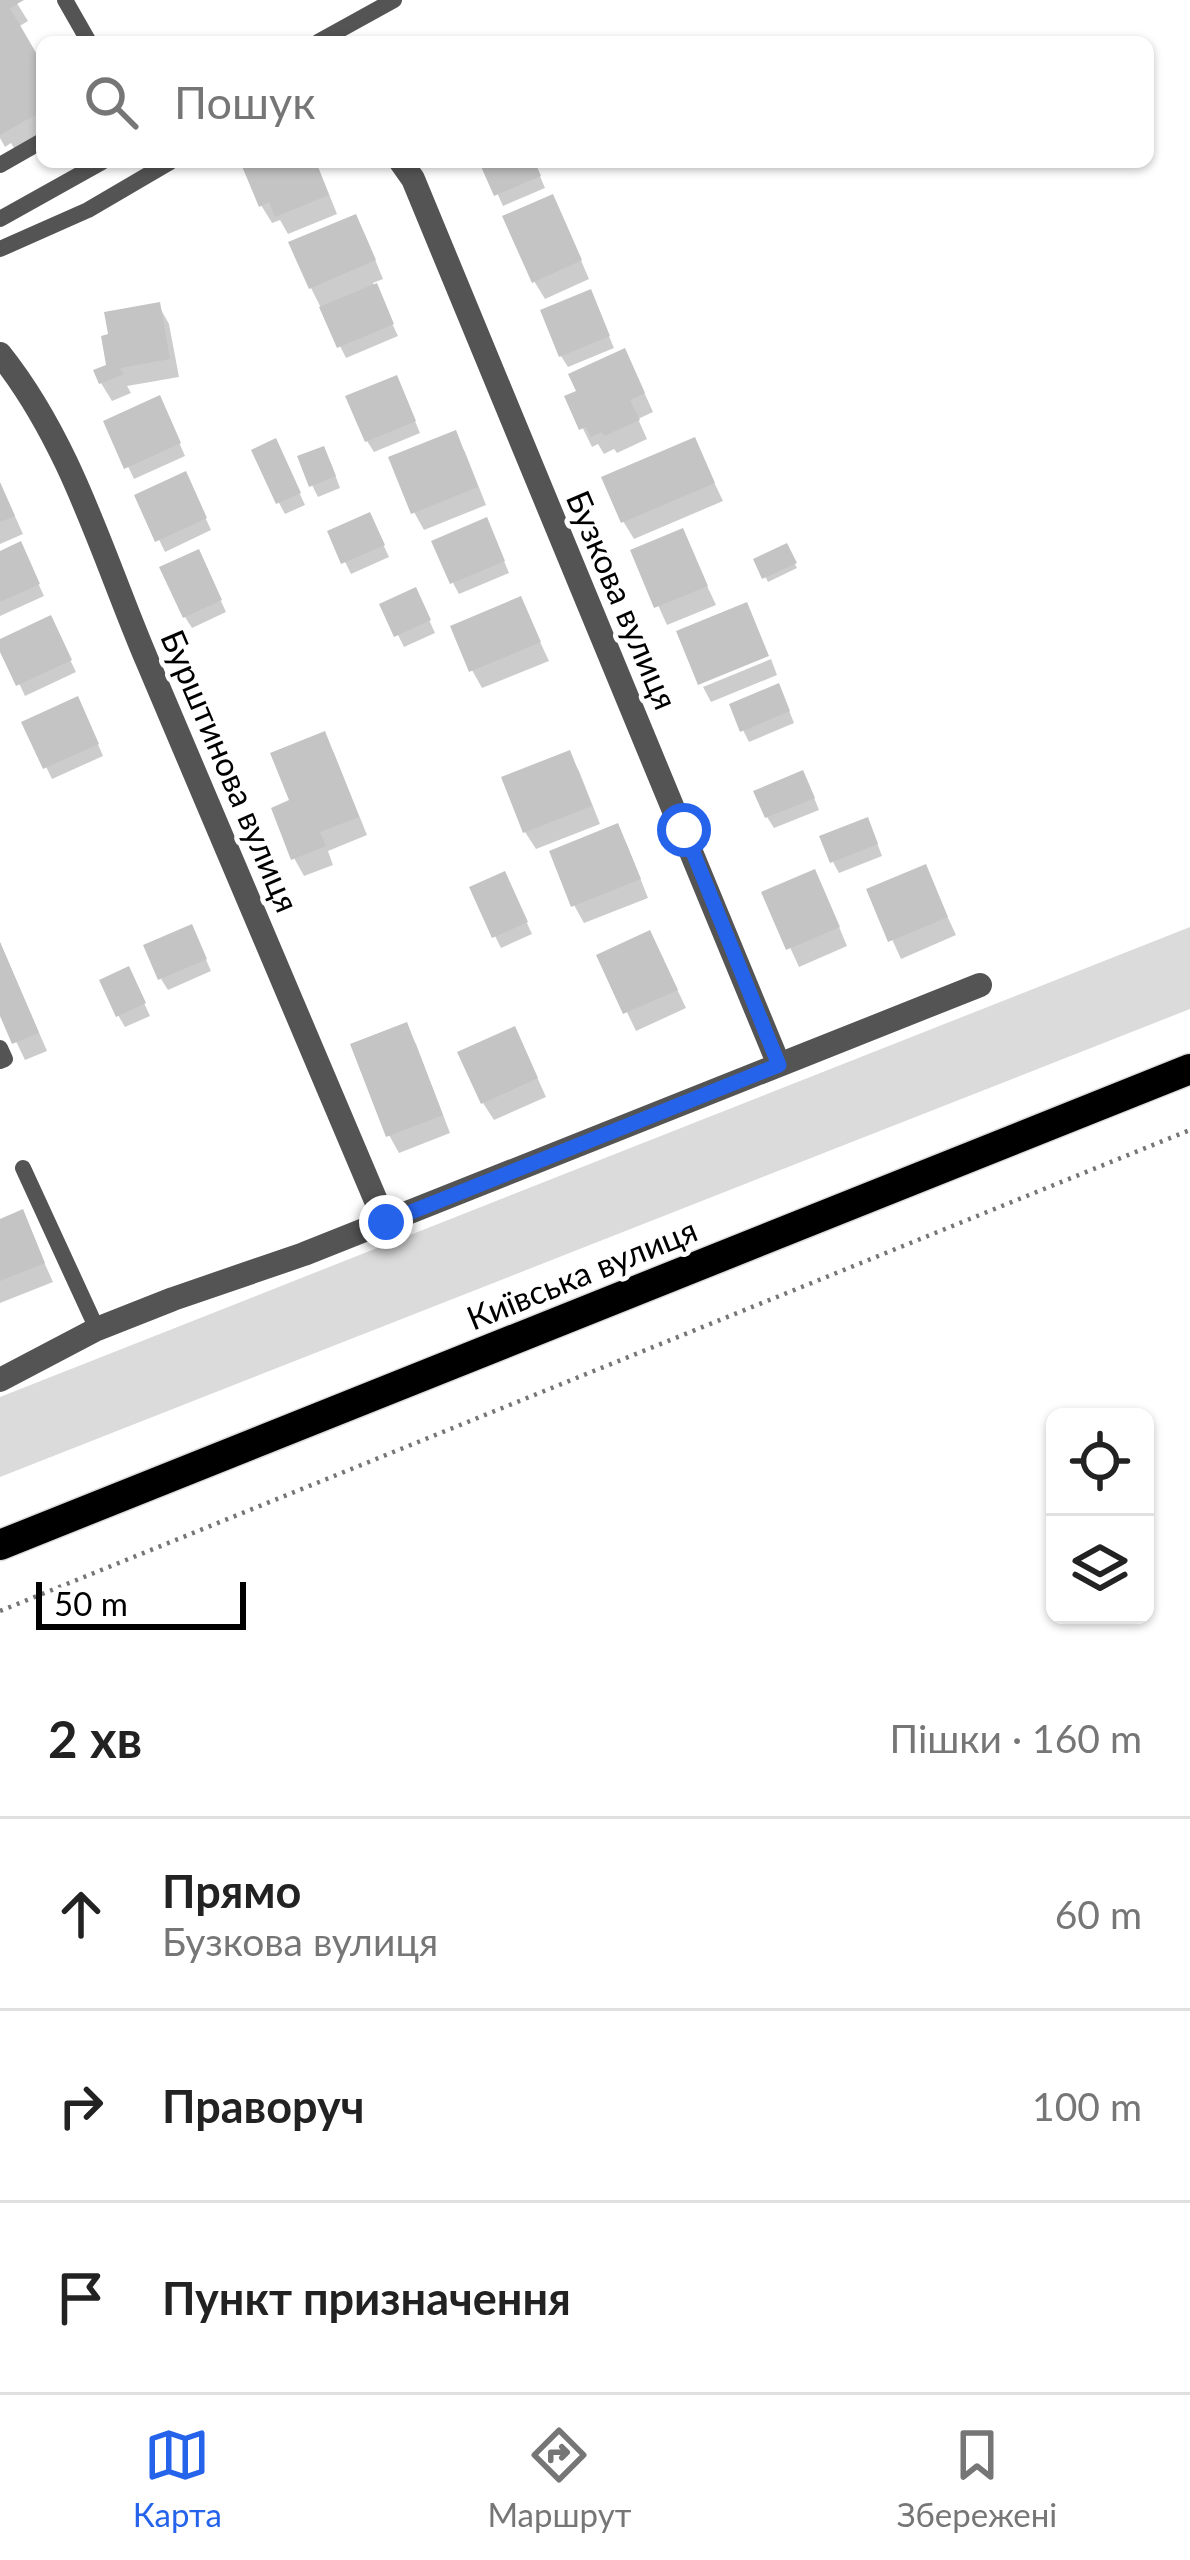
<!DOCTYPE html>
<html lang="uk">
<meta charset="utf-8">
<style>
:root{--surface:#fff;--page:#f2f2f2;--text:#222;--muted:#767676;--line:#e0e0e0;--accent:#2563eb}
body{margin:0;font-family:Lato,sans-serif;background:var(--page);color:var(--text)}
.controls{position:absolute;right:36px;bottom:36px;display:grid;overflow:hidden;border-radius:18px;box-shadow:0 3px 9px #0004}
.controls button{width:108px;height:108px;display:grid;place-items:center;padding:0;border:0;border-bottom:3px solid var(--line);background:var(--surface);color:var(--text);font:60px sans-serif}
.scale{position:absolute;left:36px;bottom:30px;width:210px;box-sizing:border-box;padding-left:12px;border:6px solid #000;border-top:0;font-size:33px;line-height:42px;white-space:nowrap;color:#000;-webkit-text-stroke:9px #fff;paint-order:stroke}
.stop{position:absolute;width:36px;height:36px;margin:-27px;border:9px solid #2563eb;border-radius:50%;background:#fff}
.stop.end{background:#2563eb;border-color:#fff;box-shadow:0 3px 12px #0008}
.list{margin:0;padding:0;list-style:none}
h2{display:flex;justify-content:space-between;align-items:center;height:156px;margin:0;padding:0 48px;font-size:51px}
h2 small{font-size:39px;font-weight:400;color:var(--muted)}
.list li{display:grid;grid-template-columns:78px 1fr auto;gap:36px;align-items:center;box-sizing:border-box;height:192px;padding:0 48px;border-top:3px solid var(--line)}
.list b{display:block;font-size:45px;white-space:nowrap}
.list p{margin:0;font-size:39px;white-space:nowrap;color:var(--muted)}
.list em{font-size:39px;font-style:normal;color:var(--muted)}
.icon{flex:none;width:66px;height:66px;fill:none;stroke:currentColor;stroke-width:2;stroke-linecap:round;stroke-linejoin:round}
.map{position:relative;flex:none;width:1190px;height:1660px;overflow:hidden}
.search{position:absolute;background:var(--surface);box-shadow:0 3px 9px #0004;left:36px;right:36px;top:36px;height:132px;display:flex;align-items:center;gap:30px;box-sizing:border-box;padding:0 42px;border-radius:18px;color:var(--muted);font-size:45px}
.sheet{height:732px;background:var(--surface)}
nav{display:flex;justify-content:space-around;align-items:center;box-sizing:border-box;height:168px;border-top:3px solid var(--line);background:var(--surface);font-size:33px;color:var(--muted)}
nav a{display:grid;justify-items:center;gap:6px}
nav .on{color:var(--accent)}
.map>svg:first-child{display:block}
</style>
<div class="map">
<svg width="1190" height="1660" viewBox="0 0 1190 1660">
<rect width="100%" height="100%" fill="#fff"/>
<!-- green -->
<path fill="#dbdbdb" d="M1190 927V1009L0 1477V1397Z"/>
<!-- shadow -->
<path fill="#0003" d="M0 0H15L28 21 18 27 42 69V135L15 150 11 143 5 147 0 138Z
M253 162H316L337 214 288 234 280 220 272 223 261 205Z
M483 162H534L545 188 503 206Z
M562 216 589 279 545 299 534 281Z
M365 235 383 279 373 283 398 336 346 358 311 288Z
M596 305 614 348 568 367 561 356Z
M159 306 169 324 179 377 127 386 131 393 112 401 101 383 109 366Z
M634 370 653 412 638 419 647 439 617 453 614 449 604 454 598 444 592 447 568 398Z
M402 390 420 433 374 452 367 441Z
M165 410 185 456 134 479 107 422Z
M454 434 465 452 486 505 424 530 414 512Z
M694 440 723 501 634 539 623 521Z
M281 453 305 505 285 514 279 503Z
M330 461 340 488 318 497 312 485Z
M0 483 23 534 0 544Z
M191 486 211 530 165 552 138 496Z
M375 527 389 557 351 574 331 533Z
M492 532 509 573 459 594 453 583Z
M682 532 716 605 667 625 634 552Z
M786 546 797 568 768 582 757 560Z
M0 554 26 557 44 596 0 616Z
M204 564 226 612 192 628 185 617Z
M520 599 549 661 482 688 472 670Z
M421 602 435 633 404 647 383 605Z
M56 631 76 672 25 696 0 643Z
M771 659 777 675 711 702 703 687Z
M784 698 794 723 749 742 743 730Z
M84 711 103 756 52 779 25 724Z
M324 735 334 753 367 835 328 851 333 865 304 876 294 858 292 802Z
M569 753 579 771 600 824 536 849 525 832Z
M809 785 819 810 774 828 767 817Z
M617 827 627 845 648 898 584 923 574 905Z
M873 832 882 856 839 873 833 862Z
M925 868 956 935 901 959 870 891Z
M510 886 532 934 501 948 495 936Z
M824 891 847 946 799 967 765 893Z
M197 939 211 971 168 990 161 979Z
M0 942 47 1051 25 1060 0 1008Z
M659 951 686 1008 636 1031 600 956Z
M134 981 150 1016 125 1027 118 1015Z
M405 1026 416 1044 450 1133 399 1153 389 1135Z
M524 1048 546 1097 494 1120 483 1103Z
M22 1213 53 1282 0 1303V1222Z"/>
<!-- building -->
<path fill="#c4c4c4" d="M0 0H24L10 8 42 63V111L0 135Z
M245 162H316L329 195 275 217 269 202 259 207 241 164Z
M479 162H535L541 176 494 196Z
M553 194 582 260 532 283 502 216Z
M356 214 376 260 309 289 288 242Z
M377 283 394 324 337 348 319 307Z
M591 289 610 336 559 357 540 310Z
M160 302 170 359 120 368 124 374 99 384 93 370 106 365 101 336 108 334 104 312Z
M625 348 645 393 630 400 640 420 604 436 602 432 591 437 586 427 579 430 564 396 576 391 568 374Z
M397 375 416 421 365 442 345 396Z
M160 395 181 443 124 469 103 421Z
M456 430 478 487 411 514 388 457Z
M695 437 715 483 621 523 601 477Z
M276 438 301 493 276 504 251 450Z
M324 446 336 476 309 487 297 456Z
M186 471 207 518 155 542 134 495Z
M0 482 15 516 0 522Z
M370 512 385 545 341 564 327 531Z
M487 517 505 561 450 584 431 541Z
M683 528 708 586 654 608 630 550Z
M21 541 40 584 0 602V551Z
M787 543 797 563 762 579 753 559Z
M199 549 222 600 183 618 159 567Z
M416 587 431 620 394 637 379 604Z
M521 596 541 642 469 672 450 626Z
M747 602 769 656 698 685 676 631Z
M51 615 72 660 16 686 0 652V639Z
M779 683 790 711 740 732 729 704Z
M78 696 99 744 43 769 21 722Z
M325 731 359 817 320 832 326 846 291 860 271 808 289 800 270 753Z
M570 750 592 806 523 833 501 777Z
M803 770 815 798 765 818 753 791Z
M868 817 878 844 830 863 819 836Z
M618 823 641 879 571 907 549 851Z
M926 864 948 917 888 942 866 889Z
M815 869 840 927 786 950 761 892Z
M505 871 528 922 492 938 469 887Z
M192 924 207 959 158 980 143 945Z
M650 930 678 990 623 1014 596 955Z
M0 942 39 1033 12 1044 0 1016Z
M129 966 146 1003 116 1017 99 980Z
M407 1022 443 1115 386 1137 350 1044Z
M515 1026 538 1078 481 1104 457 1052Z
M23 1209 45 1263 0 1281V1219Z"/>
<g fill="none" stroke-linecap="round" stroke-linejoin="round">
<!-- primary casing -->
<g stroke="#dbdbdb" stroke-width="33">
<path id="primary" d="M0 1545 1190 1069"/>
</g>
<!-- path -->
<path stroke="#767676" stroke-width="4.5" stroke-dasharray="3 6" stroke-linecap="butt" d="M0 1611 1190 1130"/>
<!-- lane -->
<path stroke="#545454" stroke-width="16" d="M65 0 89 42
M318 42 394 0
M0 165 42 141
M0 219 102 162
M0 249 88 210 170 162
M0 1048 5 1059 0 1061
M23 1168 97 1329"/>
<!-- street -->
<path stroke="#545454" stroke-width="24" d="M401 162 413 179 779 1065
M0 354C71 443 102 554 146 658 226 846 306 1034 385 1222
M0 1380 97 1329 173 1299 304 1254 980 985"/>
<!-- primary -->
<use href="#primary" stroke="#000" stroke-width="30"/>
</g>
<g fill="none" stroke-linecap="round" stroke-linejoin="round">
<!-- route -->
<path stroke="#2563eb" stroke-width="15" d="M386 1222 779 1065 684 830"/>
</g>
<g text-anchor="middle" stroke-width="10" stroke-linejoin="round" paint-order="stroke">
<!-- street labels -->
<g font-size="33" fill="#000" stroke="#fff">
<text transform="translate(622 600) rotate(67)" y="12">Бузкова вулиця</text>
<text transform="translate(230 771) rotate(67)" y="12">Бурштинова вулиця</text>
<text transform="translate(582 1274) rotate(-22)" y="12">Київська вулиця</text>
</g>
</g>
</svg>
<div class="controls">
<button><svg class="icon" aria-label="locate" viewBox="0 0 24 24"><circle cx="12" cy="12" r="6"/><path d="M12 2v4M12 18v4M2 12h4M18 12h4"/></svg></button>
<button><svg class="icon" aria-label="layers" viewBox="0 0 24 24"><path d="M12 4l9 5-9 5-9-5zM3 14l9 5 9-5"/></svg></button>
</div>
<div class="scale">50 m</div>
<div class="stop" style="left:684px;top:830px"></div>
<div class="stop end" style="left:386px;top:1222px"></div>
<div class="search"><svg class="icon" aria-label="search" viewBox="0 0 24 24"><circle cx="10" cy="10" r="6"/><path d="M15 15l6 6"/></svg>Пошук</div>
</div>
<section class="sheet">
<h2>2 хв<small>Пішки · 160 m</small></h2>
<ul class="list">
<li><svg class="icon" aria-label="ahead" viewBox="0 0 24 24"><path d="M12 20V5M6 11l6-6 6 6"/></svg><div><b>Прямо</b><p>Бузкова вулиця</p></div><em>60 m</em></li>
<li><svg class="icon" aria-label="right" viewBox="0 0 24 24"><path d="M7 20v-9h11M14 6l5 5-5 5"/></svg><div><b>Праворуч</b></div><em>100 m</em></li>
<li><svg class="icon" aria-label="arrive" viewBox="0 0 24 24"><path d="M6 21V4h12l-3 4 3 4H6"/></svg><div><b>Пункт призначення</b></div></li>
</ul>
</section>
<nav>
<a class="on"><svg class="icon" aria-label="map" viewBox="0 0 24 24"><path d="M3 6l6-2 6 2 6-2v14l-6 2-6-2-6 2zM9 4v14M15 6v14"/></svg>Карта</a>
<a><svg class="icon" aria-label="directions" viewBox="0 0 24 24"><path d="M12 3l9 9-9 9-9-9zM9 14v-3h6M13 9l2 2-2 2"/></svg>Маршрут</a>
<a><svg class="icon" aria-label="saved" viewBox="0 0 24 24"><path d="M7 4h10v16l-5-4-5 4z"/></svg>Збережені</a>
</nav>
